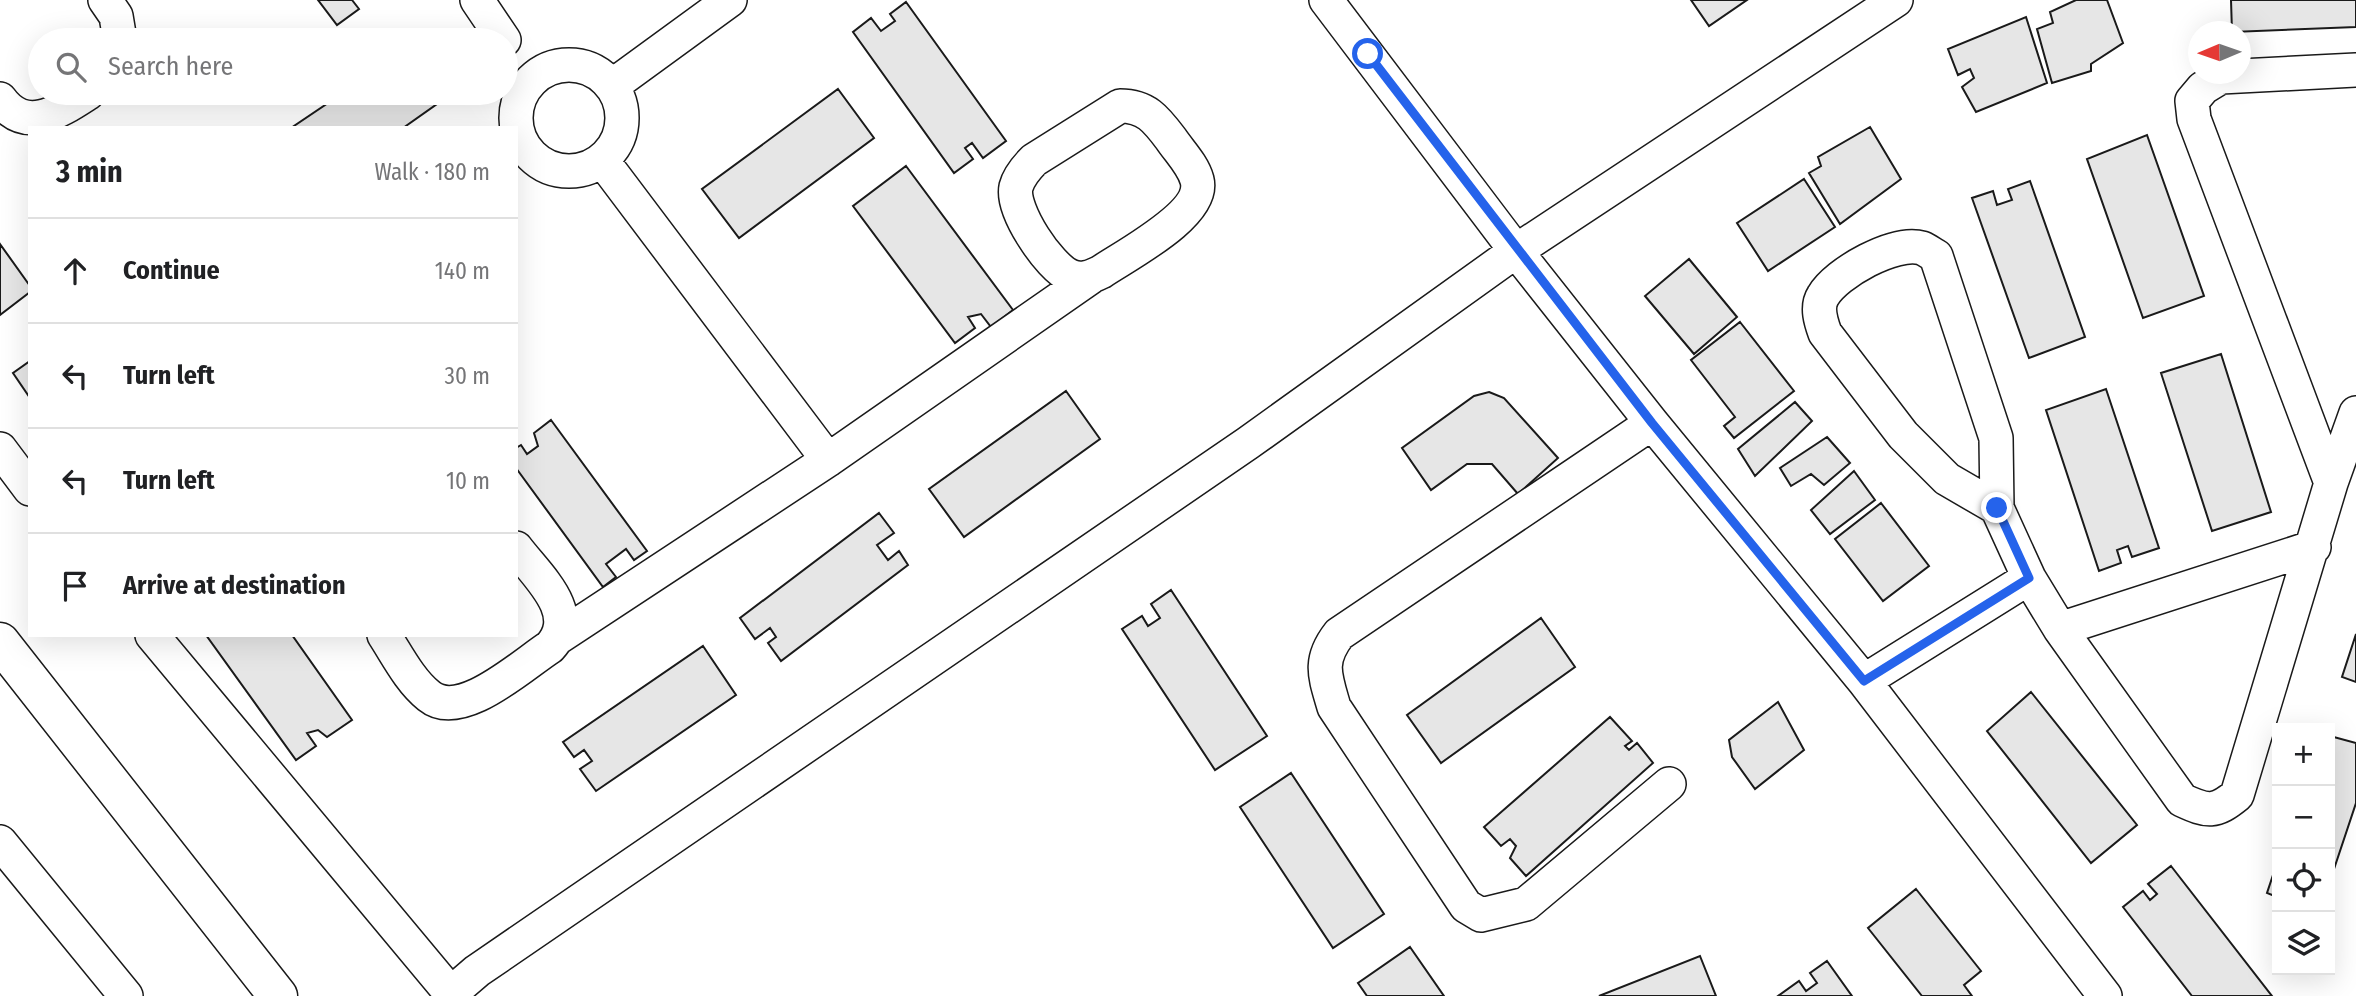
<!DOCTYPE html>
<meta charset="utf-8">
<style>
:root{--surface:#fff;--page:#f6f6f6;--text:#202124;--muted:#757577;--line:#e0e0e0}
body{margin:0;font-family:"Fira Sans Condensed",sans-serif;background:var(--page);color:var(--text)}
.controls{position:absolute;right:21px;bottom:21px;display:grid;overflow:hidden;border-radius:0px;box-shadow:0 7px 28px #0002}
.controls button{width:63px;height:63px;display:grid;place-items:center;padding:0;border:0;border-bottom:2px solid var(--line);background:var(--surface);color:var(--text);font:35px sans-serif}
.compass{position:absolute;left:2188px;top:21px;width:63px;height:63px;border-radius:50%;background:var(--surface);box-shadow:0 7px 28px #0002;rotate:268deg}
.stop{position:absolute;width:21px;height:21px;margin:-16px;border:5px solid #2563eb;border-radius:50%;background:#fff}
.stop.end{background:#2563eb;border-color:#fff;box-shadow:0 2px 7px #0008}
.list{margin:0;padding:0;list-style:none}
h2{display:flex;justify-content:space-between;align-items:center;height:91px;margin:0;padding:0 28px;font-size:30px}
h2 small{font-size:23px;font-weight:400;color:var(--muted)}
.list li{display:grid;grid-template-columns:46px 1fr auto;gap:21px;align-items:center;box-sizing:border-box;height:105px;padding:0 28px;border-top:2px solid var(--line)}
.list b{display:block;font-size:26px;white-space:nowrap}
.list em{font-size:23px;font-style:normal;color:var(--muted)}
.icon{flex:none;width:38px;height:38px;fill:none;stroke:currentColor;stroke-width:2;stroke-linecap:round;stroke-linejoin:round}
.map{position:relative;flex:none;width:2356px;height:996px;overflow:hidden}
.search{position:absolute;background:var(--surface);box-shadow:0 7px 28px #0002;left:28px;top:28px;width:490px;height:77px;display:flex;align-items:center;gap:18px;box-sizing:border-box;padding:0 24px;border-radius:38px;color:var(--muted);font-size:26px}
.panel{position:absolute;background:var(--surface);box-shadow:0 7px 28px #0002;left:28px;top:126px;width:490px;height:511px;border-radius:0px}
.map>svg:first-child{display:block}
</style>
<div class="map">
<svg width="2356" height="996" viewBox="0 0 2356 996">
<rect width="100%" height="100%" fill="#fff"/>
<!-- building -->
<path fill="#e6e6e6" stroke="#1a1a1a" stroke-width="2" d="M318 0H352L359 9 337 25Z
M1691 0H1747L1709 26Z
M2076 0H2107L2123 43 2091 64V71L2052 83 2037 29 2053 23 2050 12Z
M2231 0H2356V27L2232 32Z
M906 2 1006 141 983 158 972 143 965 148 973 159 954 173 853 32 871 18 881 31 895 21 890 14Z
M2026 17 2047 83 1976 112 1962 87 1974 78 1970 69 1958 75 1948 49Z
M838 89 874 138 739 238 702 189Z
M343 93H442L444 99 403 128H291Z
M1870 127 1901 179 1840 224 1809 173 1821 166 1818 157Z
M2147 135 2204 296 2143 318 2087 159Z
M906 166 1013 310 991 327 981 314 968 317 975 328 955 343 853 206Z
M1804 179 1835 227 1768 271 1737 223Z
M2030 181 2085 337 2029 358 1972 198 1993 191 1997 205 2012 200 2008 189Z
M0 244 30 286V292L0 315Z
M1689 259 1737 317 1694 354 1645 296Z
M1740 322 1794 391 1734 438 1724 426 1735 417 1691 360Z
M2221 354 2271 512 2212 531 2161 373Z
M30 361V398L13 373Z
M2106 389 2159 548 2132 557 2128 546 2117 550 2121 563 2099 571 2046 410Z
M1066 391 1100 439 964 537 929 489Z
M1489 392 1504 398 1558 458 1518 494 1492 464H1467L1431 490 1402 448 1474 396Z
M1795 402 1812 421 1755 476 1738 449Z
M551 420 647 551 634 560 626 549 606 564 616 577 603 587 516 468V448L521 445 527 454 538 446 534 433Z
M1827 437 1850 463 1824 485 1811 474 1791 486 1780 468Z
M1854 471 1875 500 1830 534 1811 510Z
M1881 503 1929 566 1883 601 1835 539Z
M879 513 894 533 877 545 888 560 899 551 908 565 781 661 768 643 776 637 770 628 755 639 740 618Z
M1171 590 1267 736 1215 770 1122 629 1142 616 1148 626 1160 618 1151 604Z
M1541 618 1575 667 1441 763 1407 715Z
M2356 634V682L2342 677Z
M206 635H292L352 720 327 737 318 730 307 733 316 746 296 760Z
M703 646 736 695 596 791 580 769 592 761 584 750 574 757 563 742Z
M2031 692 2137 825 2091 863 1987 731Z
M1778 702 1804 750 1755 789 1732 757 1729 740Z
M1610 717 1632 741 1625 746 1629 750 1637 743 1653 763 1526 876 1510 858 1516 846 1510 839 1501 846 1484 827Z
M2330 736 2356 743V803L2330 881Z
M1291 773 1384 914 1333 948 1240 807Z
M2277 863V897L2267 893Z
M2171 866 2272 996H2192L2123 907 2143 891 2150 900 2157 894 2148 884Z
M1916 889 1981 971 1964 985 1972 996H1922L1868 928Z
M1410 947 1444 996H1367L1358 983Z
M1700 956 1716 996H1599Z
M1827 961 1852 996H1778L1799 981 1806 991 1817 983 1810 973Z"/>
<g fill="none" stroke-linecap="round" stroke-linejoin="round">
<!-- minor casing -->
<g stroke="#1a1a1a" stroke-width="36">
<path id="minor" d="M105 0 116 16 120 40
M477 0 504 40
M1326 0 1516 251 1652 423 1864 681 2105 996
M516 118a53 53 0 1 1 106 0a53 53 0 1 1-106 0Z
M612 86 730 0
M0 99C26 135 60 111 88 93
M1120 106C1146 106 1156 119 1171 139 1179 151 1193 165 1197 180 1206 214 1126 255 1101 272 1091 277 1081 281 1070 276 1049 267 1011 210 1016 187 1019 176 1026 168 1034 160Z
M602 160 828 460
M1652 423 1339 634C1318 661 1325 676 1334 707L1466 906 1481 915 1526 904 1669 784
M0 449 30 489
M2331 483 2194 119 2192 101 2203 88 2221 77 2356 70
M1997 508 1996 438 1936 256C1932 254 1927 250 1922 248 1895 240 1836 273 1823 296 1816 307 1821 322 1825 333L1903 435 1947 479 1997 508 2029 578 2060 629 2182 800C2208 812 2215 813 2237 795L2331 483 2356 413
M2060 629 2314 547
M152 635 453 996
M384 635C397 655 410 681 429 696 461 722 522 665 550 647 581 613 537 576 516 548
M559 637 828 460 1091 277
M1864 681 2029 578
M0 842 126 996
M448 996 477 971 1248 443 1516 251 1896 0"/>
</g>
<!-- primary casing -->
<g stroke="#1a1a1a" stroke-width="41">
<path id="primary" d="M0 642 278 996"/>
</g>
<!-- minor -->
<use href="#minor" stroke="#fff" stroke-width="33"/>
<!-- primary -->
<use href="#primary" stroke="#fff" stroke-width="38"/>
</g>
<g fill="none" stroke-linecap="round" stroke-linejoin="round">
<!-- route -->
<path stroke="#2563eb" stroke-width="9" d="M1368 54 1652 423 1864 681 2029 578 1997 508"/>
</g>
</svg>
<div class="controls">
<button>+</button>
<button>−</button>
<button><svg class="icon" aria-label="locate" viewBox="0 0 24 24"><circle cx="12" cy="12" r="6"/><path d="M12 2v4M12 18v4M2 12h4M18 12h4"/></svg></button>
<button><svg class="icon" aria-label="layers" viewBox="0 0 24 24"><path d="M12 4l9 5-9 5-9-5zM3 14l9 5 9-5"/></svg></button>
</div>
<svg class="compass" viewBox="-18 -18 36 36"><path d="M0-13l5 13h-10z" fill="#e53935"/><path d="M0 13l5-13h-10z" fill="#757577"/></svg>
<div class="stop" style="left:1368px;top:54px"></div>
<div class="stop end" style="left:1997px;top:508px"></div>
<div class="search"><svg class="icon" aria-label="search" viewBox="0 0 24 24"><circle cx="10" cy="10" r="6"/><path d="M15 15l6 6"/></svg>Search here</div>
<section class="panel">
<h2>3 min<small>Walk · 180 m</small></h2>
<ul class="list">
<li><svg class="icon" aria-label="ahead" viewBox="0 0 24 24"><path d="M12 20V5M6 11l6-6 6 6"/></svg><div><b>Continue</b></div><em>140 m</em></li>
<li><svg class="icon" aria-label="left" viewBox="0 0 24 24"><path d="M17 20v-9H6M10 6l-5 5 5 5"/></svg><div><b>Turn left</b></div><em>30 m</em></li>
<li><svg class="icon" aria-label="left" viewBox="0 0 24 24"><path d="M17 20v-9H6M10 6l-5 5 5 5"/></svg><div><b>Turn left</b></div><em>10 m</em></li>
<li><svg class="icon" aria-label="arrive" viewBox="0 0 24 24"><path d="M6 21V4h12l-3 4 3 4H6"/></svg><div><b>Arrive at destination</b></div></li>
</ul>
</section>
</div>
